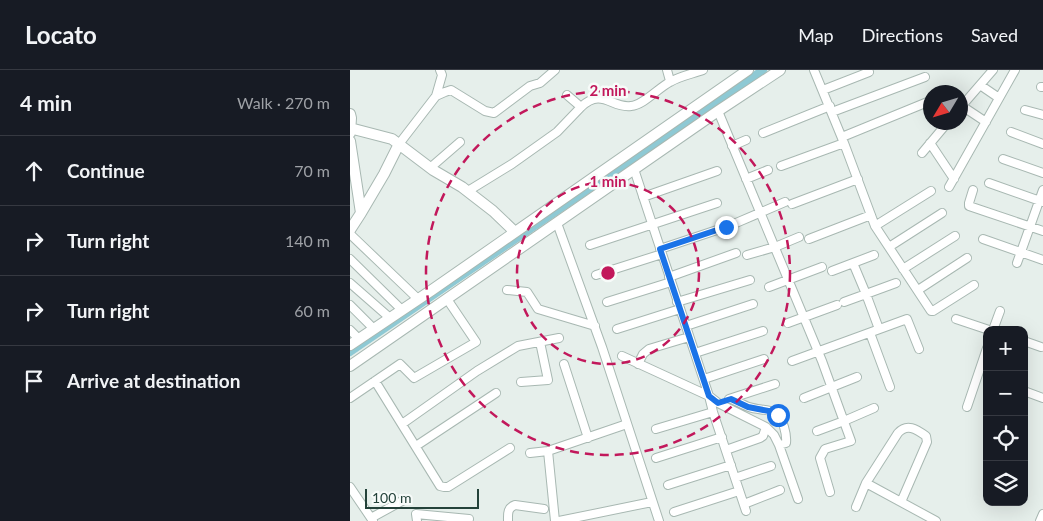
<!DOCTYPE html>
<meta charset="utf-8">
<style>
:root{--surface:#171b24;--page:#242831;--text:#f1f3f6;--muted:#9ea1a6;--line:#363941}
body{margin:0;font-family:Lato,sans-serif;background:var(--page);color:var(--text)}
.controls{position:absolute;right:15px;bottom:15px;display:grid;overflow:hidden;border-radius:10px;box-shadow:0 5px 20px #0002}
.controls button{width:45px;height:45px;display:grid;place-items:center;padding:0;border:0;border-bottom:1px solid var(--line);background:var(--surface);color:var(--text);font:25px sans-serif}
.compass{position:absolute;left:573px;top:15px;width:45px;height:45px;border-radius:50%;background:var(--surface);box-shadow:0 5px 20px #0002;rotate:232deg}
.scale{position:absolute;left:15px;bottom:12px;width:114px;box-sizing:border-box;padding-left:5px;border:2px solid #24423a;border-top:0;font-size:14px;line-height:18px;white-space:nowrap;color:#24423a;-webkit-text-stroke:4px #f7fbf9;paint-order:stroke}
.stop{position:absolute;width:15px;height:15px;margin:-11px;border:4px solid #1a73e8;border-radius:50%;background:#fff}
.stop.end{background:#1a73e8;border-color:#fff;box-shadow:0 1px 5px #0008}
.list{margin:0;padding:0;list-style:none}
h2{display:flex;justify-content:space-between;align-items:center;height:65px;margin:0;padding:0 20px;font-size:21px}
h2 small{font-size:16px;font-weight:400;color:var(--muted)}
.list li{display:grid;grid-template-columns:32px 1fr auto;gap:15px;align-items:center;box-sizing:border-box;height:70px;padding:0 20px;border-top:1px solid var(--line)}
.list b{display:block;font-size:19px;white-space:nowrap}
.list em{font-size:16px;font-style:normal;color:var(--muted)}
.icon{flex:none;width:28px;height:28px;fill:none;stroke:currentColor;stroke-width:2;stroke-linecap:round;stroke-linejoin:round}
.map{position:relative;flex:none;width:693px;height:451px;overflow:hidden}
header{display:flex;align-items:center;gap:30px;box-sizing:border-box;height:70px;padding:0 25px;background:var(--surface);border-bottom:1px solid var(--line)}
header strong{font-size:24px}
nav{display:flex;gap:28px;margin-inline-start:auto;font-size:18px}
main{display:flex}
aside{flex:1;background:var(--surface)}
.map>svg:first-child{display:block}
</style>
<header>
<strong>Locato</strong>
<nav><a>Map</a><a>Directions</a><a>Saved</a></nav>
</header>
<main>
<aside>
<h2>4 min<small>Walk · 270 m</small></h2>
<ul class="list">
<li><svg class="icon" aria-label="ahead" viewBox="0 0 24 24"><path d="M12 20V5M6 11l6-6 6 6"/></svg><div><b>Continue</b></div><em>70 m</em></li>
<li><svg class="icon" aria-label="right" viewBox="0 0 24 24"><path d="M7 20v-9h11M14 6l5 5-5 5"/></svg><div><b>Turn right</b></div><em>140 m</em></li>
<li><svg class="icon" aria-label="right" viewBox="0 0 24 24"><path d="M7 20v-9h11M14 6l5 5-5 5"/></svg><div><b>Turn right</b></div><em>60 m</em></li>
<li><svg class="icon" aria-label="arrive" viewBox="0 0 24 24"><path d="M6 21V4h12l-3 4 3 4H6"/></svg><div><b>Arrive at destination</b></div></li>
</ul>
</aside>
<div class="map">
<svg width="693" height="451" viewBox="0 0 693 451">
<rect width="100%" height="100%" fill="#e6efeb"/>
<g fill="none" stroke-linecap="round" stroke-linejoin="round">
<!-- canal -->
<path stroke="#8ec9d4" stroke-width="8" d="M0 282 413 0"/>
<!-- minor casing -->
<g stroke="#a8b8b2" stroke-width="10">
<path id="minor" d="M317 0 320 11
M464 0 494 73 525 156 581 241H583L624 215
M630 15 649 28
M691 17H693
M473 20 519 2
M86 26 95 22 101 20 135 41 144 43 180 16 190 13 205 0
M612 36 636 52
M231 37C252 17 262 39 281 36 294 35 308 18 320 12 330 6 342 4 353 0
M610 38 643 0
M675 40 693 45
M368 41 472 291 501 371 475 379 470 388 480 422
M482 42 575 7
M661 62 693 74
M413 63 480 36
M492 67 580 31
M580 73 604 109
M49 74 86 26 92 5 90 0
M382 76 396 70
M572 83 598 52
M653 89 693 103
M431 96 494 73
M80 98 110 72
M284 99 359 326 368 333 416 357 424 365 429 375 448 429
M396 109 418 100
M639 113 693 132
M599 117 665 0
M623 120 619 133V136L693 161
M118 121 162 94 207 62 231 37 217 25
M293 127 367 101
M442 134 508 109
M207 153 252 277 309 451
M386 153 435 132
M525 156 581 121
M0 164 68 229
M459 169 521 145
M633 169 693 190
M240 175 367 133
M539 177 592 143
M310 179 376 157
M397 185 425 177 449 167
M0 189 52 240
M503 193 524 185
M667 193 693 120
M553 199 605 166
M482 201 503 193 516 224 546 213
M246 205 312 184
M319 207 386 183
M0 213 40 248
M419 217 472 197
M157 220 177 222 188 239 245 256
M568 220 617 188
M257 232 321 212
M327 232 400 210
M494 232 516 224 529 259
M0 235 24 259
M606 249 639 260
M438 253 487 235
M336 256 403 234
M267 259 330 239
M0 260 9 269
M643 260 650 241
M520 263 540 317
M674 271 691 277
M345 283 413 261
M272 286 359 326 363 342 396 441
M442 291 557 249 569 279
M214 294 238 368
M288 294 293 284 299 279 339 267
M354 309 414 289
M25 311 90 416 94 417H98L160 378
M171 312 198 310 190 272
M674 321 693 328
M0 328 50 294 64 308 126 272 97 229
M454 328 507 307
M379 329 425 314
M381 329C387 331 393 335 399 337 407 340 419 339 426 343 433 348 437 365 436 373L429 375
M617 337 637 278
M52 354 127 301 168 276 209 268
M306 359 363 342
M467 361 494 351 524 338
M66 376 146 323
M376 380 410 368 413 366 416 357
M180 383 198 381
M306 388 372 367
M385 408 421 396
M516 413 586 451
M318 415 381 395
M0 417 23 451
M394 434 430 420
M506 437 516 413 548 363C557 353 566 359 576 366L577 372 551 432
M324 442 389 421
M21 448 52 431
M67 451 66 444 119 449
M158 451C158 444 157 438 165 435L194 439
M205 451 198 381 277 354
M209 451 302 432
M690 451 693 444"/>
</g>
<!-- tertiary casing -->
<g stroke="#a8b8b2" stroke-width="12">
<path id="tertiary" d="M0 44 1 48 0 63
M0 58 42 69 83 100 112 117 143 141 165 162
M0 71 11 143 0 160
M11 143 34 104 49 74
M0 275 82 220 398 0
M0 296 368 41 430 0"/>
</g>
<!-- minor -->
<use href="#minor" stroke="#fff" stroke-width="8"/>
<!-- tertiary -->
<use href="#tertiary" stroke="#fff" stroke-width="10"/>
</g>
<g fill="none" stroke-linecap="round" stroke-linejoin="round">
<!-- route -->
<path stroke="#1a73e8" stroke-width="6" d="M376 157 310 179 359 326 368 333 381 329 398 337 424 342 428 345"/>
</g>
<!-- distance rings -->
<g fill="none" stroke="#c2185b" stroke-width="2.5" stroke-dasharray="9 6">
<circle cx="258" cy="203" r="91"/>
<circle cx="258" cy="203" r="182"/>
</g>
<circle cx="258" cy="203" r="8" fill="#c2185b" stroke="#f7fbf9" stroke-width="2.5"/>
<g font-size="15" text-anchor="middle" font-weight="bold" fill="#c2185b" stroke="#f7fbf9" stroke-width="5" stroke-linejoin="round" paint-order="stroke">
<text x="258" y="26">2 min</text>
<text x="258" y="117">1 min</text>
</g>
</svg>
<div class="controls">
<button>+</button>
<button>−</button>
<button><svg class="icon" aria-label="locate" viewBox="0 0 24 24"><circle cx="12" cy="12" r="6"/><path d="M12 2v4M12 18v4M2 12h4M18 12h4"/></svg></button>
<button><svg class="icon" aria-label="layers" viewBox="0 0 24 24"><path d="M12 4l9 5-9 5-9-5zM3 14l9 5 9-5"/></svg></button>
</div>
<svg class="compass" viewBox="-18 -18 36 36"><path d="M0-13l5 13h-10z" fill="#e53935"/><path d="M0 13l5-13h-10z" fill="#9ea1a6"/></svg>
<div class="scale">100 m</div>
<div class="stop" style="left:428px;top:345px"></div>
<div class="stop end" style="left:376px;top:157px"></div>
</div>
</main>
